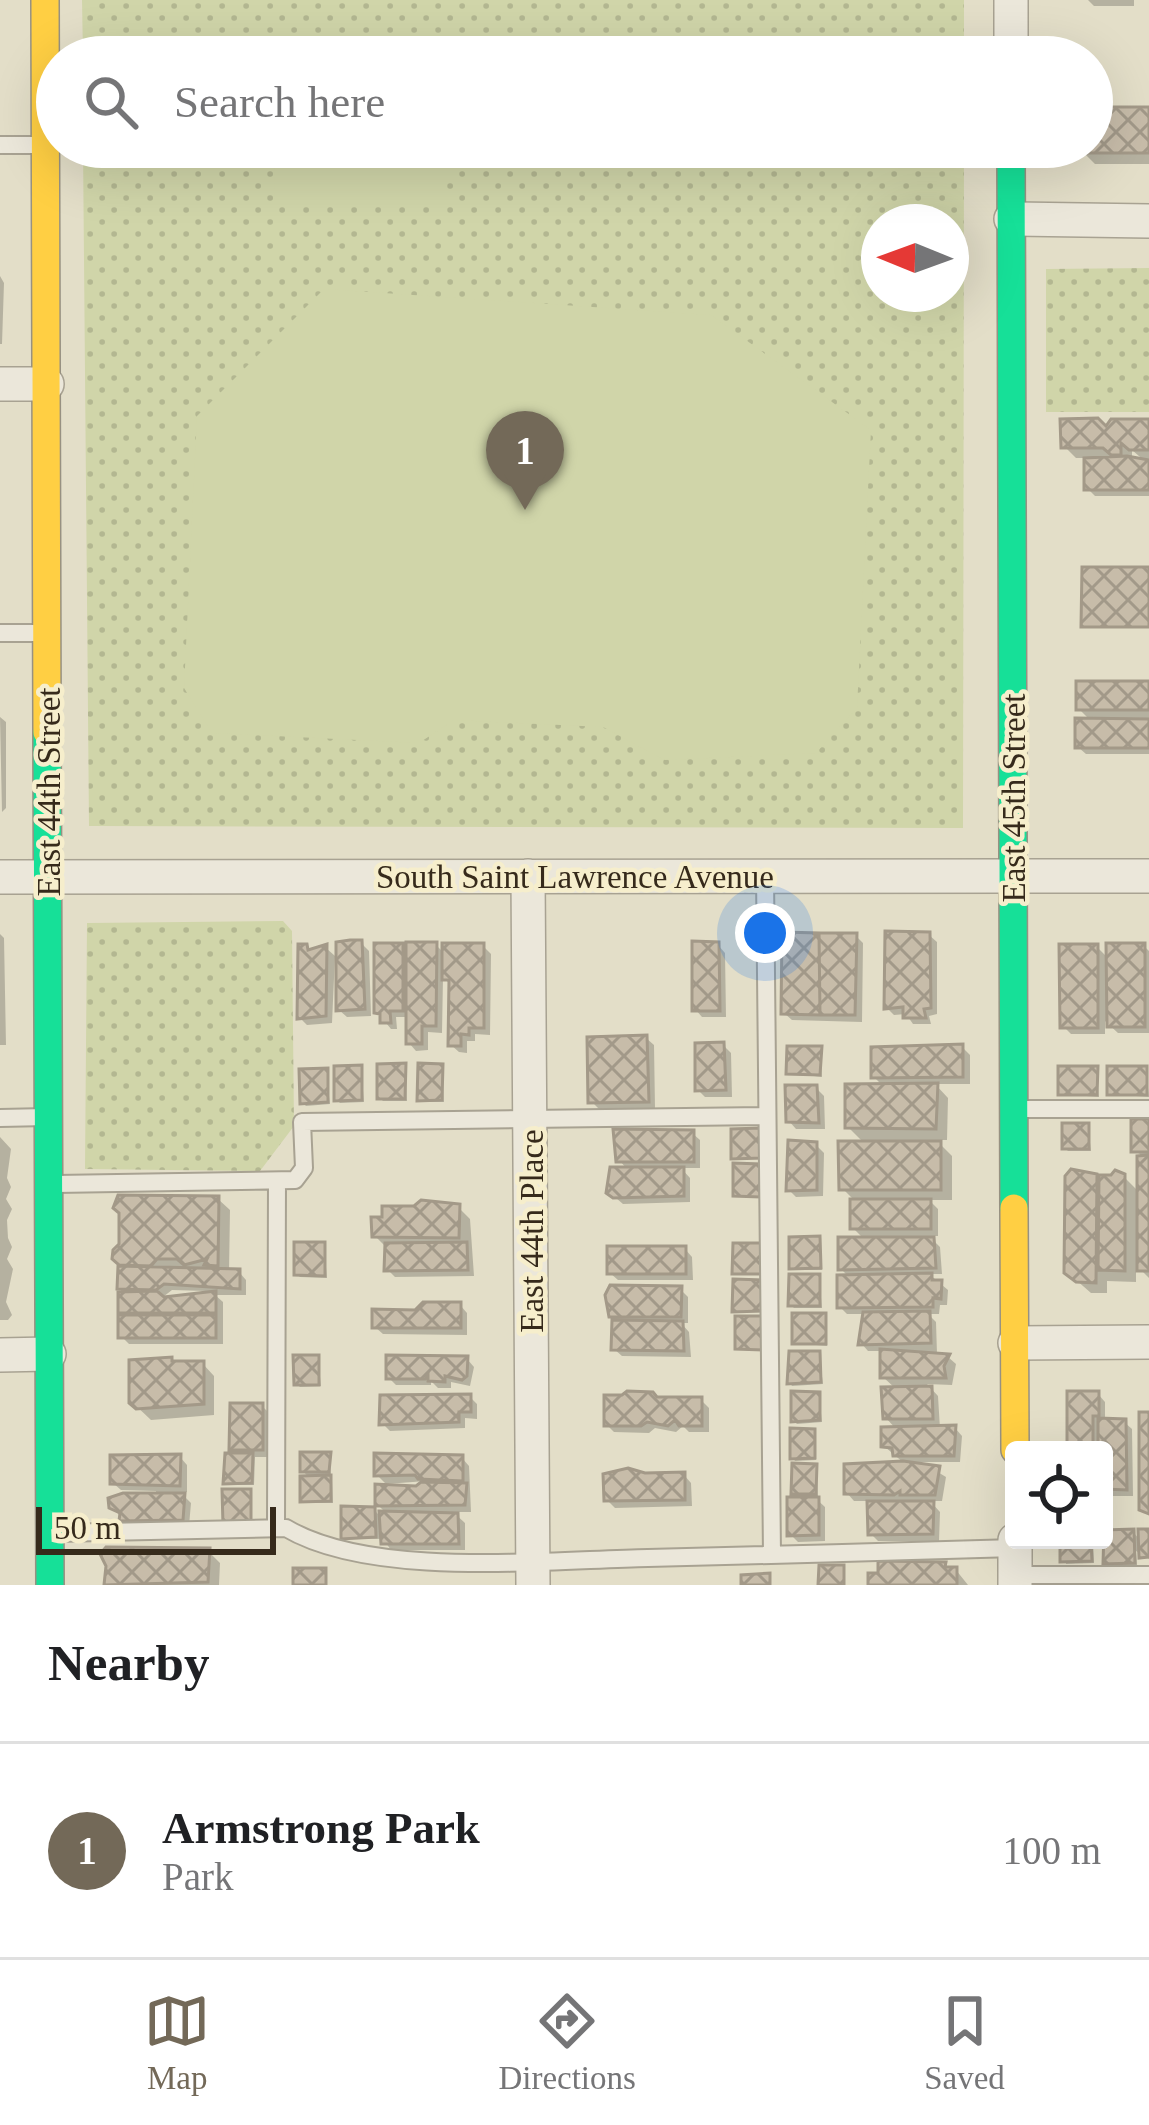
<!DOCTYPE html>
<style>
:root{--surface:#fff;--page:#f2f2f2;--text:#202124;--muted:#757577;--line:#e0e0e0;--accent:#736958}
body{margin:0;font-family:"Times New Roman",serif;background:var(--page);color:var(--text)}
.controls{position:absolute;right:36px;bottom:36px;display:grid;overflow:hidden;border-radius:12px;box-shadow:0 12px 48px #0002}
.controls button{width:108px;height:108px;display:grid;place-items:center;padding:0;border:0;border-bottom:3px solid var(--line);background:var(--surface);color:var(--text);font:60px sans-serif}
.compass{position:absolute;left:861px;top:204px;width:108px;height:108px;border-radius:50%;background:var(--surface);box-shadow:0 12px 48px #0002;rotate:271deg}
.scale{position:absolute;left:36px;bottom:30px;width:240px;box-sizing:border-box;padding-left:12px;border:6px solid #362a1b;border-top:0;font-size:33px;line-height:42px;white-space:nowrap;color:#362a1b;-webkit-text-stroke:9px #f6eecc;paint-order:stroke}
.you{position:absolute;left:765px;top:933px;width:42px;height:42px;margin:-30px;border:9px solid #fff;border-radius:50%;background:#1a73e8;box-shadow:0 0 0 18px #1a73e833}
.badge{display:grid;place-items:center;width:78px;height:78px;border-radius:50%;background:var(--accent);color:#fff;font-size:39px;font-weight:700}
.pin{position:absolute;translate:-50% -99px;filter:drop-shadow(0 3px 6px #0008)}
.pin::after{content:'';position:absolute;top:63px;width:42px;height:36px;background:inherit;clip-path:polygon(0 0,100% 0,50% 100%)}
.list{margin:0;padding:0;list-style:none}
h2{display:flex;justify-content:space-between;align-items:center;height:156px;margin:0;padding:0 48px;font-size:51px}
h2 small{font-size:39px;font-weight:400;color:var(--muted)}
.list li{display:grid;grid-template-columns:78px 1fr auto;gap:36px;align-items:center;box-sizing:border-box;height:216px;padding:0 48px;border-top:3px solid var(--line)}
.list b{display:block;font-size:45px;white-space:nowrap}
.list p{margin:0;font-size:39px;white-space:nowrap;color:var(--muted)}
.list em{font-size:39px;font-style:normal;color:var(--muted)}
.icon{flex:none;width:66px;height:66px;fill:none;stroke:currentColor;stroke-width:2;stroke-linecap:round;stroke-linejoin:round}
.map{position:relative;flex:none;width:1149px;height:1585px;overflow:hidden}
.search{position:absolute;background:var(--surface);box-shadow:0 12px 48px #0002;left:36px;right:36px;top:36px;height:132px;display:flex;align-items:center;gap:30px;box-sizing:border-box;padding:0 42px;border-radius:66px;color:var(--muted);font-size:45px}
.sheet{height:372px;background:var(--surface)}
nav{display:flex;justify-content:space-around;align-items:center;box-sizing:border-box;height:168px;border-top:3px solid var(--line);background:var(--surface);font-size:33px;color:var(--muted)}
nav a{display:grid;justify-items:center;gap:6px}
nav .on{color:var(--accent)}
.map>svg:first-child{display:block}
</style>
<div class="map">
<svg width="1149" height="1585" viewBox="0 0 1149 1585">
<defs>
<pattern id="grass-dots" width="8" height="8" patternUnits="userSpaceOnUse" patternTransform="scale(3)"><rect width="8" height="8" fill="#d0d5a9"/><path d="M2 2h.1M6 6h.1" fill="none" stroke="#b3b791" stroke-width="1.8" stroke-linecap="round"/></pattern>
<pattern id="building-cross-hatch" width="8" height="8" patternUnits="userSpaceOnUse" patternTransform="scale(3)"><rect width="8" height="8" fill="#c7bca9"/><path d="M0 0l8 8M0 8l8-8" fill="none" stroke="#a29989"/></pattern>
</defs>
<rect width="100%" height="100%" fill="#e3dec8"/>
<!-- grass -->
<path fill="url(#grass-dots)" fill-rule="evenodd" d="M82 0H964V57H83Z
M83 147H964L963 828 89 826ZM879 222H951V294H879Z
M1149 268V412H1046V269Z
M283 921 292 931 294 1126 260 1171 85 1169 87 923Z"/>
<!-- pitch -->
<path fill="#d0d5a9" d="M275 147H443V201H274Z
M324 289 711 315 871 430 857 708 816 753 665 760 603 727 454 720 419 743 212 733 184 688 197 416Z"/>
<!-- shadow -->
<path fill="#0003" fill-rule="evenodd" d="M1088 0H1134V6H1094Z
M1092 110H1149V164H1095L1083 152V147H1092Z
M0 276 4 283 2 344H0Z
M1149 424V496H1095L1087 488V458H1076L1064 446 1106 430ZM1132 450 1147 463H1132Z
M1149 570V628L1084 625Z
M1149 684V754H1086L1078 747 1091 721 1079 709Z
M0 717 6 722V808L2 812Z
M0 934 4 938 6 1045H0Z
M929 935 937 942V1014L929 1016 931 1024H913L906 1014 894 1015 887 1008Z
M856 936 863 943 862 1022 792 1020 784 1013Z
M361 943 369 951 371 1016 347 1017 339 1010Z
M436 945 445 954 483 946 491 954 490 1035 475 1034V1041H467V1053L459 1052 451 1045 452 986 443 977 442 1033 428 1032V1050L416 1051 409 1043V1017H396L397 1029H391L377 1012V946Z
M718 945 725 953 726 1017H702L695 1009Z
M1144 946 1149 951V1033H1118L1105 1021V1034H1071L1063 1026 1097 947 1109 959Z
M306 947 311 953 326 948 335 956 332 1023 307 1025 300 1018Z
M646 1038 654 1045 655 1108 599 1109 591 1101Z
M723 1045 731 1053 732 1097H705L698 1090Z
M962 1047 970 1055V1084H935L948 1098 947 1140H936L952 1156V1200H929L938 1209V1236H929L940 1247 942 1274H929L948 1290 947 1305H940L939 1314H928L936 1322 937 1354 948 1357 956 1364 952 1385 927 1384 938 1396 940 1429 955 1428 962 1436 960 1462H921L946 1477 942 1501H930L940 1512 939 1541H878L870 1533V1501H854L847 1493 905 1464 884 1446 897 1430 886 1418 896 1389 883 1377V1351H868L861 1343 866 1314H847L840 1307 850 1278 841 1269 865 1240 853 1228V1199L842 1188 865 1144 848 1127 883 1086 874 1077Z
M820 1049 822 1077 789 1073Z
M405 1066 407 1101H383L380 1098Z
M442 1067 444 1102H423L420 1099Z
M361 1068 364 1102 340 1103 337 1100Z
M1096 1069 1099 1097 1061 1094Z
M1146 1069 1149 1097 1110 1094Z
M326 1071 330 1104 306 1106 303 1103Z
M816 1088 824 1096 825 1129H796L789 1121Z
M1149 1122V1154H1145L1149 1158V1278L1136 1265V1282L1107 1281V1293H1091L1067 1272 1073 1173 1111 1178 1120 1173 1140 1193V1154L1134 1151Z
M1088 1126 1091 1151H1068L1065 1148Z
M692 1133 700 1140V1168H681L690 1178V1202L623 1204 609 1192 628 1170 619 1160Z
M0 1137 11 1149 7 1178 11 1187 6 1199 12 1209 7 1220 8 1238 12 1247 7 1259 13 1269 6 1302 12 1315 8 1320H0Z
M816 1145 824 1153 823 1196 796 1197 789 1190Z
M218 1199 230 1210 229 1272H239L246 1280V1295H215L223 1302V1344H129L121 1336V1269H127L115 1257ZM172 1290 206 1291 207 1295 159 1300Z
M458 1207 470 1219 474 1276 395 1277 387 1269 388 1249 375 1236Z
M819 1239 822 1270H795L792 1268Z
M324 1245 327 1278 300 1277 297 1274Z
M685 1249 692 1257 693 1280H618L610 1273Z
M819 1277 822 1308H794L791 1305Z
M680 1289 688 1297V1323H681L689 1332 691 1357 622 1356 614 1349 616 1320 612 1316Z
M460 1305 467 1313V1335L383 1334 375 1327 416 1313Z
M824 1316 827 1346 794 1343Z
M819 1354 823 1384 792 1386 790 1383Z
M318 1358 321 1386 300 1387 297 1384Z
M467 1359 474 1367 470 1386 451 1382V1388H438L431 1381V1385H396L389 1378Z
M203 1364 214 1376V1415L151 1420 132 1402Z
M1070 1394H1098L1105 1402V1421L1124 1422 1132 1429 1133 1496H1110L1104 1490V1450H1070Z
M819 1395 822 1422 797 1424 794 1421Z
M470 1397 477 1404V1419L465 1418V1428L390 1431 383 1424Z
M657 1400H701L709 1408V1432H689L683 1426 676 1432 655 1428 649 1433 614 1432 607 1425Z
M262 1406 270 1414 269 1457H255L254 1485H229L227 1482 239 1456 232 1449Z
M814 1432 816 1460 795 1461 793 1458Z
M329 1455 331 1474H325L332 1481 333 1503H306L303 1500 310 1479 303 1471Z
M180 1457 187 1465V1492H180L191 1503 189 1526 130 1527 112 1507 156 1497V1491L121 1490 113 1483Z
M462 1458 469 1466 471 1512H453L465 1523V1550H391L383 1539 344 1538 374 1510 382 1518 387 1514 378 1505 417 1489 426 1481 386 1484 377 1475Z
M816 1467 818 1496H813L825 1507V1541L798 1542 790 1534 801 1500 794 1493Z
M684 1475 691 1483 692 1506 615 1508 607 1500 645 1476Z
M1133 1532 1141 1541 1149 1532V1559L1136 1551 1137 1565H1109L1106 1562Z
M1063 1540H1093L1094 1563 1066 1564Z
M208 1551 220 1563 219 1585H107L109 1566Z
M945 1565 956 1570 968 1585H871Z"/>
<!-- building -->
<path fill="url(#building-cross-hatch)" stroke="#a39988" stroke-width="3" d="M1092 107H1149V153H1080V147H1092Z
M1098 418 1106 426 1111 419H1149V450H1129L1121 443V455H1111L1103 448H1061L1060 419Z
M1127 456 1149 460V490H1084V458Z
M1082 567H1149V627H1081Z
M1076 681H1149V710H1076Z
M1075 718 1149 719V748H1075Z
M885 931 930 932 931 1008 924 1009 926 1018H903V1007L884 1009Z
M782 932 819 933 820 1015 781 1014Z
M819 933H857L855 1015H820Z
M350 940H362L365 1009 336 1011V942Z
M692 941 719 942 720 1011H692Z
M406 942H437L436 1026H422V1044H406Z
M374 943H403V1011H390L391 1023H380V1014L374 1013Z
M442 943H484V1028H469V1035L461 1034V1046H448L449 980H442Z
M1106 943H1145V1027H1107Z
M298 944H307L308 950 327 944 326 1016 297 1019Z
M1059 944H1098V1028H1060Z
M647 1035 649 1102 588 1103 587 1037Z
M724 1042 726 1090 695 1091V1043Z
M963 1044V1077L871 1078V1047Z
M787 1046H822L820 1075 786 1074Z
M406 1063 405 1099H377V1064Z
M418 1063 443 1064 442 1100 417 1101Z
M362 1065V1100L334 1101V1066Z
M1058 1066H1098L1097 1095H1058Z
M1107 1066H1147V1095H1107Z
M328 1068V1102L300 1104 299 1069Z
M938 1083 936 1129 845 1128V1084Z
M785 1085H817L819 1123 786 1122Z
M1131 1119H1149V1152H1131Z
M1062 1123H1089V1149H1062Z
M761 1128 762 1158 731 1159V1129Z
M613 1129 694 1130V1162H616Z
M788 1140 817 1142V1190L786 1191Z
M838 1141H941V1190H839Z
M1149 1155V1271H1137V1156Z
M733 1163 760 1164V1197L733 1196Z
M610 1167H684V1196L613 1198 606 1193Z
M1071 1169 1097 1174 1096 1283 1076 1282 1064 1273 1065 1176Z
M1115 1170 1125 1174V1271L1098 1270 1099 1175H1111Z
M118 1195 219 1196 218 1266 204 1265 207 1259 184 1265 177 1259H157L151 1266 119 1265 112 1259 113 1250 119 1244V1213L113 1208Z
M850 1199H931V1229H850Z
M421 1200 460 1204 459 1238 372 1237 371 1217H382V1206H414Z
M820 1236 821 1268 789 1269V1237Z
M838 1237H934L936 1268 838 1270Z
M294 1242H325V1276L294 1275Z
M467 1242 468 1270 384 1271 385 1243Z
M733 1243H762V1274H732Z
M607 1246H686V1274H607Z
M118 1266 240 1269V1289L164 1284 156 1290 117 1289Z
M932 1273V1280H942L941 1299 933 1298V1307L837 1308V1275Z
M789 1274H820V1306H788Z
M733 1279 763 1280 762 1311 732 1312Z
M610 1285 682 1286 681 1317H609L605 1295Z
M157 1291 164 1297 216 1291V1313H118V1292Z
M423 1302H461V1328H372V1309L415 1310Z
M930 1311 931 1343 858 1345 863 1312Z
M792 1313H826V1344H792Z
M118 1315H216V1338H118Z
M735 1316H763V1350L735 1349Z
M612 1320 683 1321 684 1351 611 1350Z
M880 1349 950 1354 944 1366 946 1378H880Z
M789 1351H820L821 1382 787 1384Z
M293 1355H319V1385H294Z
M386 1355 468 1356 467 1376 462 1380 445 1376V1382L428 1381V1375L425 1379H386Z
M172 1357V1361H204V1404L136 1409 129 1403V1360Z
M932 1386 933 1419H883L881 1387Z
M627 1391 653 1392 657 1397H702V1426H679L675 1420 668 1426 647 1422 641 1426H604V1395H622Z
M791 1391 820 1392V1420L791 1422Z
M1067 1391H1099V1416H1093V1450H1067Z
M471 1394V1412H459V1422L379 1425 380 1395Z
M230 1403H263V1450H229Z
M1139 1412H1149V1514L1139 1510Z
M1098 1418 1126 1419 1127 1490 1104 1489V1450H1098Z
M956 1425 954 1456H893L892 1448 881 1447V1427Z
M790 1428 815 1429V1458L790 1459Z
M300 1452H331L329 1472H300Z
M225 1453H253L252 1483 223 1484Z
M374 1453 463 1455V1481L418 1479 415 1475 374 1476Z
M181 1454 180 1486 110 1484V1455Z
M903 1461 940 1466 935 1495H900V1491L894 1495 844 1494V1464Z
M792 1463 817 1464 816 1494H791Z
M628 1468 645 1473 685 1472V1500L604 1501 603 1474Z
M331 1475V1501L300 1502V1476Z
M421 1482 467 1483 465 1505 375 1506V1484L416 1486Z
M222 1489H251V1523L223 1525Z
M123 1493H185L183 1520 119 1521 120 1513 109 1508 108 1498Z
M787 1497H819V1535L787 1536Z
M867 1501H934L933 1534 868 1535Z
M341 1506 375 1507 376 1537 341 1539Z
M379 1511 458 1513 459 1544H381Z
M1134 1529 1135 1563 1103 1564 1104 1530Z
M1138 1529H1149V1557L1139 1558Z
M1060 1540H1091L1092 1561 1060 1562Z
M106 1547 210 1548 208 1582 104 1585 106 1566 100 1554Z
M878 1561 946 1562 945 1567H957V1585H868V1573H878Z
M819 1565H844V1585H818Z
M293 1568H326V1585H293Z
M770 1573V1585H741V1575Z"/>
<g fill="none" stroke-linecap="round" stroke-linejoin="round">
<!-- lane casing -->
<g stroke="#a8a292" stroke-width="20">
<path id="lane" d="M0 145H39
M0 633H40
M765 876 772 1555
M1015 1109H1149
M0 1118 47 1117
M56 1184 295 1180 304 1168 302 1122 766 1116
M276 1528 277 1181
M56 1533 286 1528C372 1579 547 1560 648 1558 770 1555 893 1552 1015 1548
M1015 1575H1149"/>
</g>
<!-- street casing -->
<g stroke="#a8a292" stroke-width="36">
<path id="street" d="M1011 0V57
M1011 219 1149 221
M0 384H47
M528 876 533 1585
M0 877 1149 876
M1015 1343 1149 1342
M0 1355 49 1354
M1015 1540V1585"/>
</g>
<!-- fast casing -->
<g stroke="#979182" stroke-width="30">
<path id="fast" d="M1011 147 1014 1208
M47 732 50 1585"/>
</g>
<!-- slow casing -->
<g stroke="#979182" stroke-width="30">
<path id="slow" d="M45 0 47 732
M1014 1208 1015 1450"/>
</g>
<!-- lane -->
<use href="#lane" stroke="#ebe7da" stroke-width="16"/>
<!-- street -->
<use href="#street" stroke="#ebe7da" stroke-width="33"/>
<!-- fast -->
<use href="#fast" stroke="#16e098" stroke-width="27"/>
<!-- slow -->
<use href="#slow" stroke="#ffcf43" stroke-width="27"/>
</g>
<g text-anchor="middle" stroke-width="9" stroke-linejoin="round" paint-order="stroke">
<!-- street labels -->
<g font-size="33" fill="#362a1b" stroke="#f6eecc">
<text transform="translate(48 792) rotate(-90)" y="12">East 44th Street</text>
<text transform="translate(1013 798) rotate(-90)" y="12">East 45th Street</text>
<text x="575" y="888">South Saint Lawrence Avenue</text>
<text transform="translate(531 1231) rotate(-90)" y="12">East 44th Place</text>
</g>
</g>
</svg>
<div class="controls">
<button><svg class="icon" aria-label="locate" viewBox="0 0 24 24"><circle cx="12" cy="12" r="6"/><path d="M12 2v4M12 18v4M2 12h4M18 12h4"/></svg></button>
</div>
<svg class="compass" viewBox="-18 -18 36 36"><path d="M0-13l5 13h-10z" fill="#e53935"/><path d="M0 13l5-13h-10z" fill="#757577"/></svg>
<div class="scale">50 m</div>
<div class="you"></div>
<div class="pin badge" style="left:525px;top:510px">1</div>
<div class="search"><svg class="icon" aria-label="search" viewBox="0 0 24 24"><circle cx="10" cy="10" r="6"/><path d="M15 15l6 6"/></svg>Search here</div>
</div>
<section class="sheet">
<h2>Nearby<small></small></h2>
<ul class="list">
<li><span class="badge">1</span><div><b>Armstrong Park</b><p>Park</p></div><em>100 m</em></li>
</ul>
</section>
<nav>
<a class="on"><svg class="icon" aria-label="map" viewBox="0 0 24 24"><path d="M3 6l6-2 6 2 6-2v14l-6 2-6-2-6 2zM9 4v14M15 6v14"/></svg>Map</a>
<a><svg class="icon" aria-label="directions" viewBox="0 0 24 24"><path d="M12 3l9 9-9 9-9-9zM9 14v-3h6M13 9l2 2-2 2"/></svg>Directions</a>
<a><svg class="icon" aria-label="saved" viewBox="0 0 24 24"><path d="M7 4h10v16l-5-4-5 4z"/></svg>Saved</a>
</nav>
